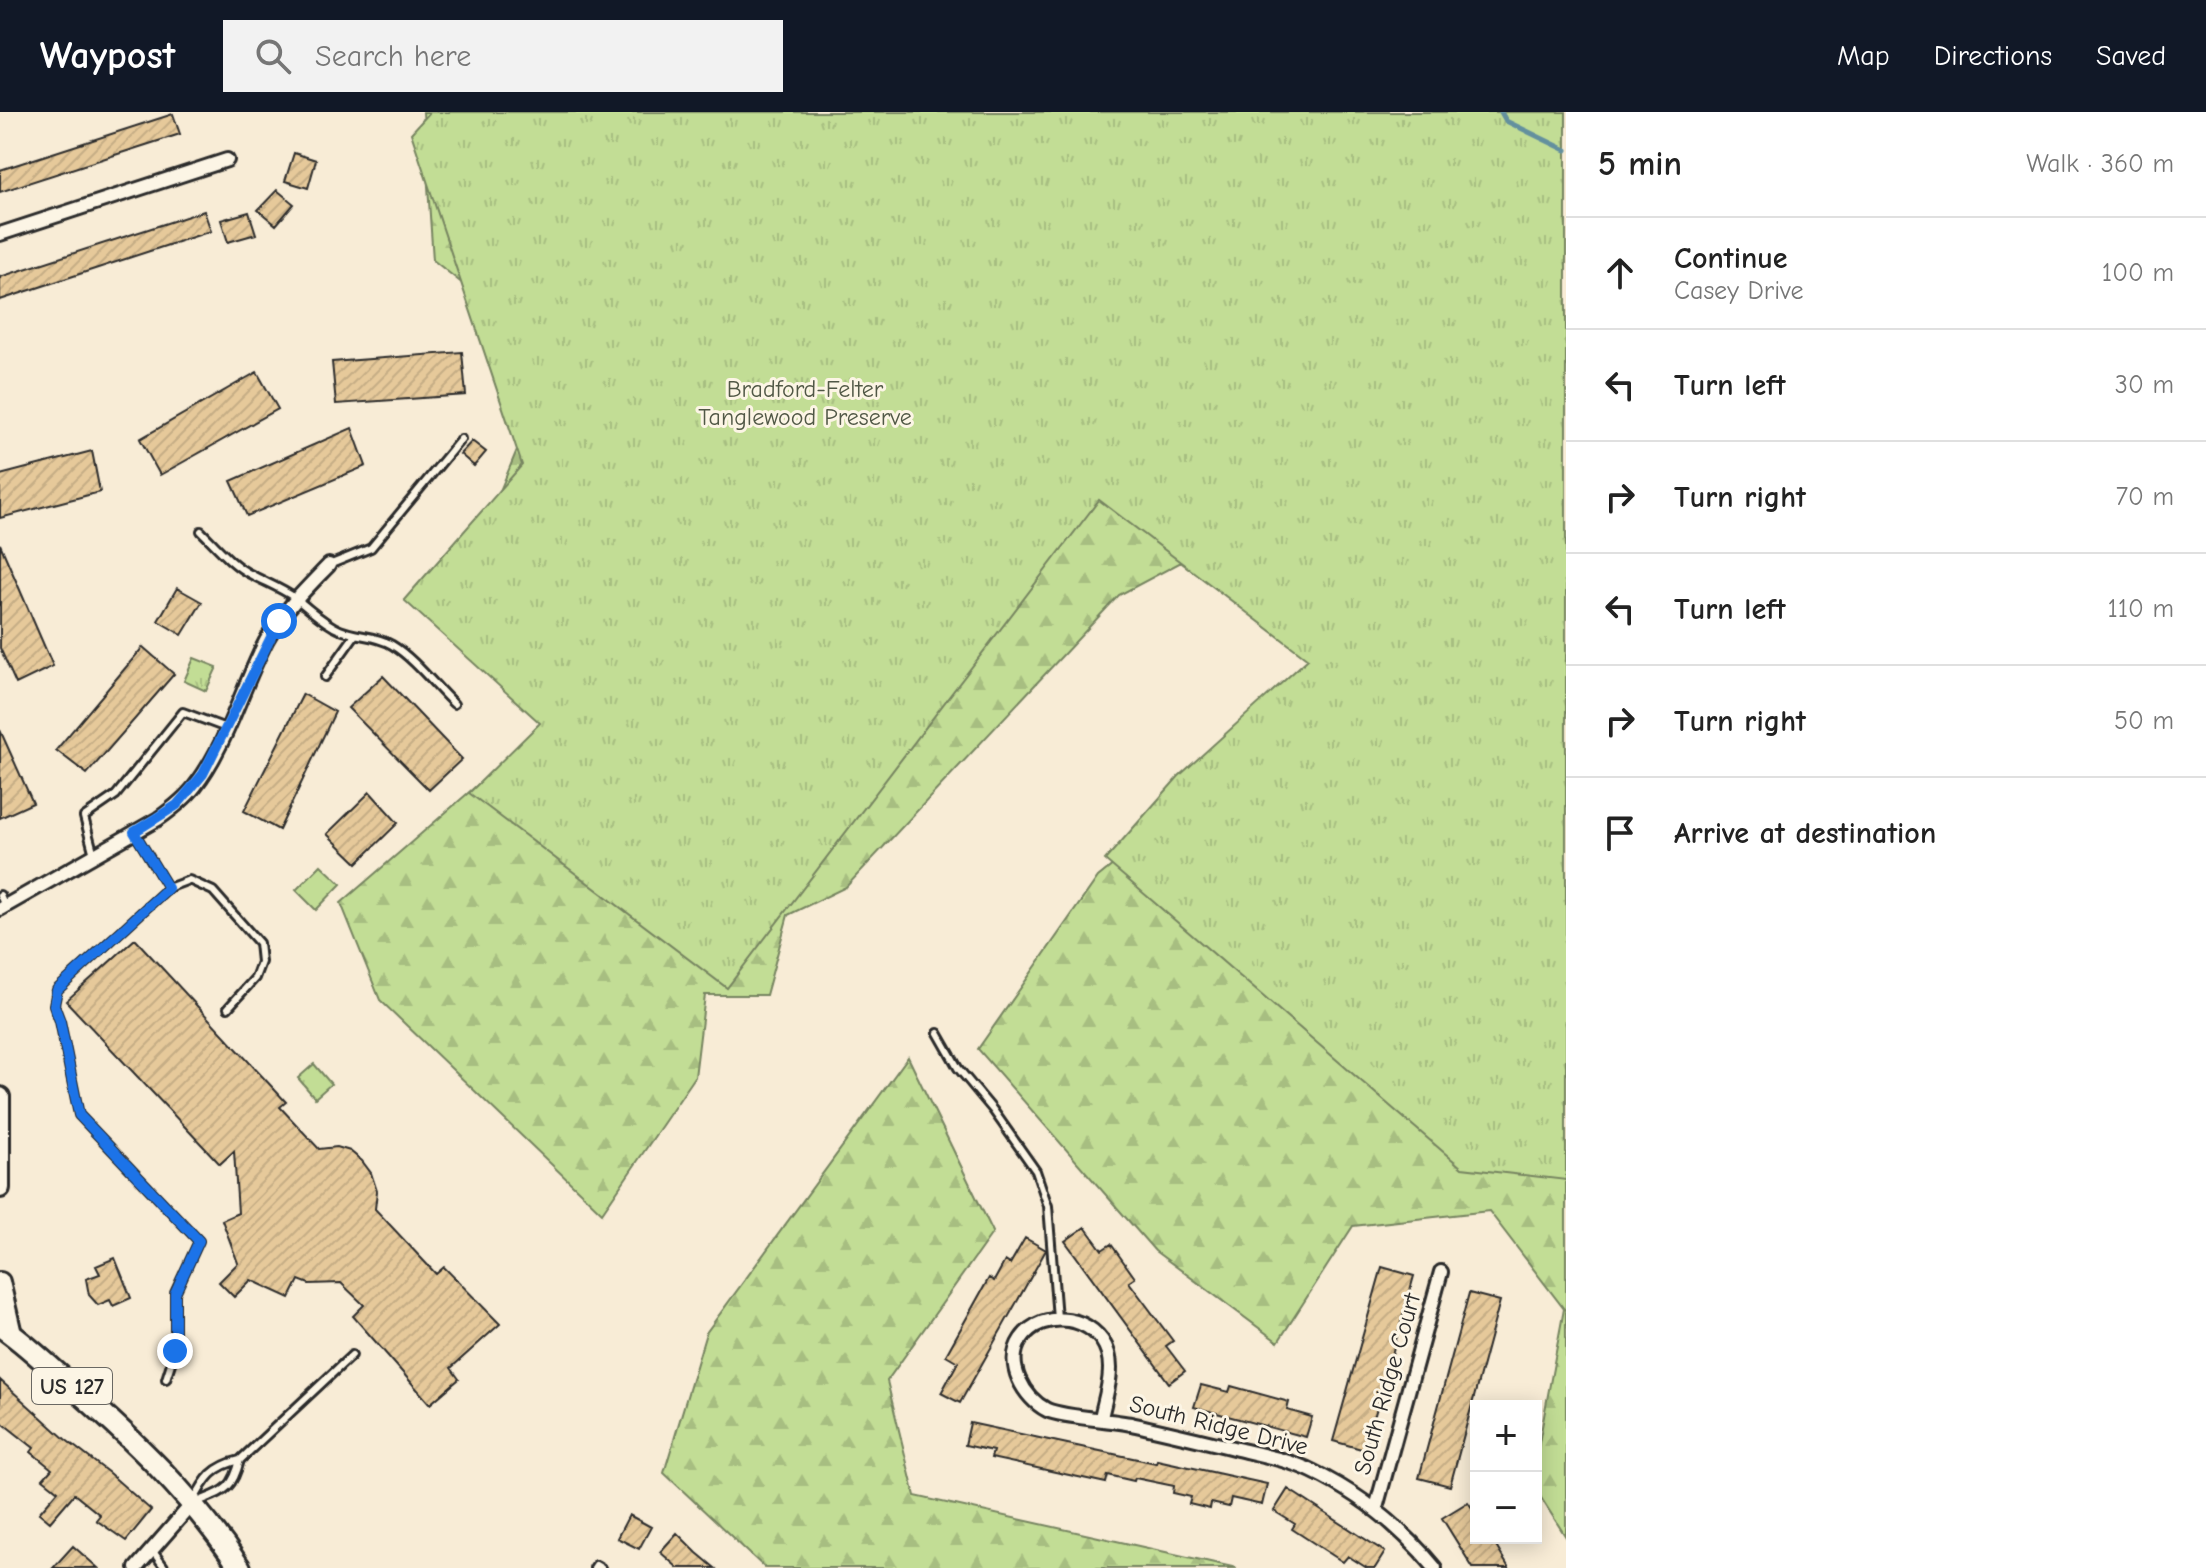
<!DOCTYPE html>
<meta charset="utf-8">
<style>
:root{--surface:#fff;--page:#f2f2f2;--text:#222;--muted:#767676;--line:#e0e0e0;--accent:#111827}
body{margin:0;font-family:"Comic Neue",sans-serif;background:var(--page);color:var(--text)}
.controls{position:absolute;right:24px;bottom:24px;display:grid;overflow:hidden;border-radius:0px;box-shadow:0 4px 20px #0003}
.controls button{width:72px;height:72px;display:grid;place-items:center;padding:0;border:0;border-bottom:2px solid var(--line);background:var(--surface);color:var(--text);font:40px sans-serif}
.stop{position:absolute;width:24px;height:24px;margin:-18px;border:6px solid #1a73e8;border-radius:50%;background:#fff}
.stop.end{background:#1a73e8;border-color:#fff;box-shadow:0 2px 8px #0008}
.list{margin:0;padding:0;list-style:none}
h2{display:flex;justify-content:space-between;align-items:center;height:104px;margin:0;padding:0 32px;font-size:34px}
h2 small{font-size:26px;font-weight:400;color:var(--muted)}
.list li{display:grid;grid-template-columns:52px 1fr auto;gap:24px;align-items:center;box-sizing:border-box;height:112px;padding:0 32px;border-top:2px solid var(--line)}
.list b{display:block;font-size:30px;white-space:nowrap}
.list p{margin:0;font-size:26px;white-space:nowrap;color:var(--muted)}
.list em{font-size:26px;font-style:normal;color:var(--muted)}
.icon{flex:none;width:44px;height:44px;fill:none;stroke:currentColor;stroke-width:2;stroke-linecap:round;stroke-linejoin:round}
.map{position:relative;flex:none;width:1566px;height:1456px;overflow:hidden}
header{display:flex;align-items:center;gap:48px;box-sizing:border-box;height:112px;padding:0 40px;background:var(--accent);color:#fff}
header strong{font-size:38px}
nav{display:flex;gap:44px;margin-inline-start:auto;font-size:28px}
.search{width:560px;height:72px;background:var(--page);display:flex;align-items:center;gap:20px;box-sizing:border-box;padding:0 28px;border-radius:0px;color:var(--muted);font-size:30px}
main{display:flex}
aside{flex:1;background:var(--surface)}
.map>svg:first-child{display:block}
</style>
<header>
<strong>Waypost</strong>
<div class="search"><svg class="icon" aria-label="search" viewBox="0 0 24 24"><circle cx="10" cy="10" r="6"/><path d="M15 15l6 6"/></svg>Search here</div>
<nav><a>Map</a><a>Directions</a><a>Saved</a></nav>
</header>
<main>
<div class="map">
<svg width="1566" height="1456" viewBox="0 0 1566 1456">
<defs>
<pattern id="forest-firs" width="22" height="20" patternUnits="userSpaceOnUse" patternTransform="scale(2)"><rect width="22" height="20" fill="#c2dd95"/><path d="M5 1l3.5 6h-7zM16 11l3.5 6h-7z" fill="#a7be81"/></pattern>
<pattern id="park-tufts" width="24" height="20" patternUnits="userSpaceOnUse" patternTransform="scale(2)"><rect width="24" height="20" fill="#c2dd95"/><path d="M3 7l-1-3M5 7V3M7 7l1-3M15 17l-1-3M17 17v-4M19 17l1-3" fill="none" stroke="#a7be81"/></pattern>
<pattern id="building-hatch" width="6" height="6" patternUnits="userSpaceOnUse" patternTransform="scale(2)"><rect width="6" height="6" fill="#e6c99a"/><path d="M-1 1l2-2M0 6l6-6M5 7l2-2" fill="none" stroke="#c5ad85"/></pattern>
</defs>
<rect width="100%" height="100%" fill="#f8ecd6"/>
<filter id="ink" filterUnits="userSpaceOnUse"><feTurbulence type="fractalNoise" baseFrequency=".0125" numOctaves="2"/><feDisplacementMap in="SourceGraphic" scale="16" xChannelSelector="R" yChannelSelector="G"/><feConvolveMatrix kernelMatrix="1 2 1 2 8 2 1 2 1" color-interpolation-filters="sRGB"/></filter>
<g filter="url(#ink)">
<!-- grass -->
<path fill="#c2dd95" stroke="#768460" stroke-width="2" d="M321 753 341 772 316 798 296 778Z"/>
<!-- forest -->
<path fill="url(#forest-firs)" stroke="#768460" stroke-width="2" d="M423 0H1566V1425L1536 1378V1347L1564 1197 1489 1099 1353 1114 1278 1230 1155 1139 978 937 1098 765 1370 545 1264 406 1119 483 846 775 788 803 766 883H705L695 965 602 1101 380 888 341 791 556 605 452 495 555 246 433 148Z
M908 945 993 1120 887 1269 915 1384 1237 1456H765L664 1361 706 1221Z"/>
<!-- park -->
<path fill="url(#park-tufts)" stroke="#768460" stroke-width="2" d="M430 0H1566V1068L1462 1056 1105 748 1179 664 1308 547 1099 388 727 876 469 681 540 611 404 488 522 353 411 21Z
M194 546 217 555 206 579 184 569Z
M314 952 331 972 315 986 298 966Z"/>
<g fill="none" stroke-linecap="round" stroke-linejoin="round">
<!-- stream -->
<path stroke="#64909e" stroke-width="5" d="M1501 0 1506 9 1566 38"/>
</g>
<!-- building -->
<path fill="url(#building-hatch)" stroke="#2b2b2b" stroke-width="2" d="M173 2 180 22 0 80V58Z
M294 41 316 48 308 76 285 69Z
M277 78 294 92 276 113 258 98Z
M204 99 211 119 0 188V165Z
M249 100 256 122 228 130 221 108Z
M462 240 466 283 336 292 332 250Z
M257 260 278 297 160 363 140 327Z
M352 316 366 354 247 404 231 369Z
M472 329 486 340 474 354 460 342Z
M92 339 100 380 0 406V363Z
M0 432 53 554 16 572 0 536Z
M177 476 202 490 182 523 158 509Z
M143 535 174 562 87 662 56 638Z
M383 564 462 647 429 678 348 596Z
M303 582 335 600 279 718 244 699Z
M0 618 33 691 0 706Z
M370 680 398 711 357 751 327 722Z
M135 827 286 990 280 995 319 1037 337 1035 350 1039 362 1049 371 1061 377 1079 375 1097 436 1162 444 1155 500 1212 451 1256 459 1267 430 1292 353 1204 364 1193 341 1171 309 1172 299 1168 290 1186 251 1168 234 1185 219 1170 238 1151 222 1108 238 1101 234 1039 220 1052 66 889Z
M1085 1115 1102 1138 1111 1132 1135 1166 1129 1170 1173 1229 1166 1234 1185 1259 1169 1271 1065 1129Z
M1025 1126 1046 1138 960 1291 941 1281 958 1250 946 1243 989 1166 994 1169 1005 1149 1010 1152Z
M115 1146 131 1186 113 1194 110 1188 98 1193 89 1183 86 1167 100 1162 96 1154Z
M1382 1155 1414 1164 1365 1338 1333 1329Z
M1469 1181 1500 1189 1450 1374 1419 1366Z
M0 1268 65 1327 109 1361 151 1398 126 1429 96 1408 100 1403 74 1382 50 1410 39 1401 58 1379 43 1367 52 1357 31 1340 34 1336 0 1309Z
M1201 1273 1229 1280 1231 1274 1289 1290 1287 1298 1312 1305 1306 1325 1194 1295Z
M970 1311 1156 1351 1157 1348 1267 1372 1262 1393 1231 1386 1229 1395 1211 1391 1210 1397 1189 1392 1191 1385 1173 1381 1174 1374 1135 1366 1134 1369 1108 1363 1106 1371 991 1346 993 1339 965 1333Z
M1288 1377 1385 1440 1375 1456H1367L1348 1444 1343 1450 1292 1417 1295 1412 1274 1399Z
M1468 1390 1476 1402V1426H1491L1509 1456H1473L1442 1406Z
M629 1403 651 1415 639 1437 617 1426Z
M677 1421 697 1441 715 1456H678L660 1440Z
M73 1434 98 1456H53Z"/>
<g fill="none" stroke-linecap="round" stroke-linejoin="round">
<!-- lane casing -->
<g stroke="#2b2b2b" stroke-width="12">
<path id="lane" d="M201 419C217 435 233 454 252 463 267 471 281 476 295 486 310 497 323 511 340 518 358 525 375 523 392 533 414 546 436 575 454 592
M329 453 371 436 461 327
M325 565 355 523
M134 720 168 776 57 878 54 893 60 909 79 1003 199 1129 175 1181V1239L166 1267
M94 743 84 705 116 683 183 600 226 616
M168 776 189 768 213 779 259 831 261 850 255 866 228 896
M0 783 5 794
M938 921 958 956 993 998 1036 1059 1048 1094 1057 1206
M193 1390C205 1366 213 1354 240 1348L352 1243
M195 1391C223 1379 232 1380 240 1348
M152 1438 165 1456
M594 1456 596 1453 601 1456"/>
</g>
<!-- street casing -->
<g stroke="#2b2b2b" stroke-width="18">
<path id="street" d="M0 122 227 48
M0 797 158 707C172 697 185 687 195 674 227 633 242 575 266 529 282 500 306 477 329 453
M1101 1306C1105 1285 1114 1262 1108 1241 1097 1204 1043 1195 1021 1227 1004 1252 1024 1286 1047 1298 1062 1305 1111 1308 1131 1312 1166 1320 1202 1328 1237 1337 1262 1343 1289 1348 1312 1359 1360 1382 1401 1415 1435 1456
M1376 1396 1441 1160
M136 1456 192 1392"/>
</g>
<!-- secondary casing -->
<g stroke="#2b2b2b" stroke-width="24">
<path id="secondary" d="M0 985V1076
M0 1170 12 1222"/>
</g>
<!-- primary casing -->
<g stroke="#2b2b2b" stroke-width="26">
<path id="primary" d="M0 1214C24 1230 44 1250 66 1269 131 1325 193 1384 240 1456"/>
</g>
<!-- lane -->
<use href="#lane" stroke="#fcf5e5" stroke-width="6"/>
<!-- street -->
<use href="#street" stroke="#fcf5e5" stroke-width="12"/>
<!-- secondary -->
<use href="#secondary" stroke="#fcf5e5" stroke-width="18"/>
<!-- primary -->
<use href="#primary" stroke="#fcf5e5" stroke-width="20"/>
</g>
</g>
<g fill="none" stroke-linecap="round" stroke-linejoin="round" filter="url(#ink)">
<!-- route -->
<path stroke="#1a73e8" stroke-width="10" d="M175 1239V1181L199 1129 79 1003 60 909 54 893 57 878 168 776 134 720 177 693 203 662 279 509"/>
</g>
<g text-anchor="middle" stroke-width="6" stroke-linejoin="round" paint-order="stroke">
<!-- shield labels -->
<rect fill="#fcf5e5" stroke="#6a6863" stroke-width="2" x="32" y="1256" width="80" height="36" rx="6"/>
<g font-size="22" font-weight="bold" fill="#2b2b2b">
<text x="72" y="1282">US 127</text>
</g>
<!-- park labels -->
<g font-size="24" fill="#515846" stroke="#fcf5e5">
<text x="805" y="285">Bradford-Felter<tspan x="805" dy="28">Tanglewood Preserve</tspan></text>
</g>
<!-- street labels -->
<g font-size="24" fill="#2b2b2b" stroke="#fcf5e5">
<text transform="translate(1387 1272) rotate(-74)" y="8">South Ridge Court</text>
<text transform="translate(1219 1313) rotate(14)" y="8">South Ridge Drive</text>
</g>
</g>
</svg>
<div class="controls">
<button>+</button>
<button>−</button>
</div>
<div class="stop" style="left:279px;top:509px"></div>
<div class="stop end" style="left:175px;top:1239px"></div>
</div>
<aside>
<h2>5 min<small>Walk · 360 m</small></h2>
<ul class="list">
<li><svg class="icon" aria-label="ahead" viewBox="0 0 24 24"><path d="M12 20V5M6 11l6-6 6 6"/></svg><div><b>Continue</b><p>Casey Drive</p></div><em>100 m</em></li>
<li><svg class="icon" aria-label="left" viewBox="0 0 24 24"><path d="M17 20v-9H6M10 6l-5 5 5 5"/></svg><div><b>Turn left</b></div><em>30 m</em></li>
<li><svg class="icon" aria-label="right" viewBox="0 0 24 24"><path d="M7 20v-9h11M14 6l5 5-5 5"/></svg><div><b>Turn right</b></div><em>70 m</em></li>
<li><svg class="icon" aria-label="left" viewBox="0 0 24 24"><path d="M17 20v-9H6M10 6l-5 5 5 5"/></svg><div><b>Turn left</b></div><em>110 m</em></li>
<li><svg class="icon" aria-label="right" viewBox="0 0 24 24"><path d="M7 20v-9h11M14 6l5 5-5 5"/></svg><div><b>Turn right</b></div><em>50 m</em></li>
<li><svg class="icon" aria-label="arrive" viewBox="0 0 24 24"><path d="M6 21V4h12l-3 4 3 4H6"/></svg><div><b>Arrive at destination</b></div></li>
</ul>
</aside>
</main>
